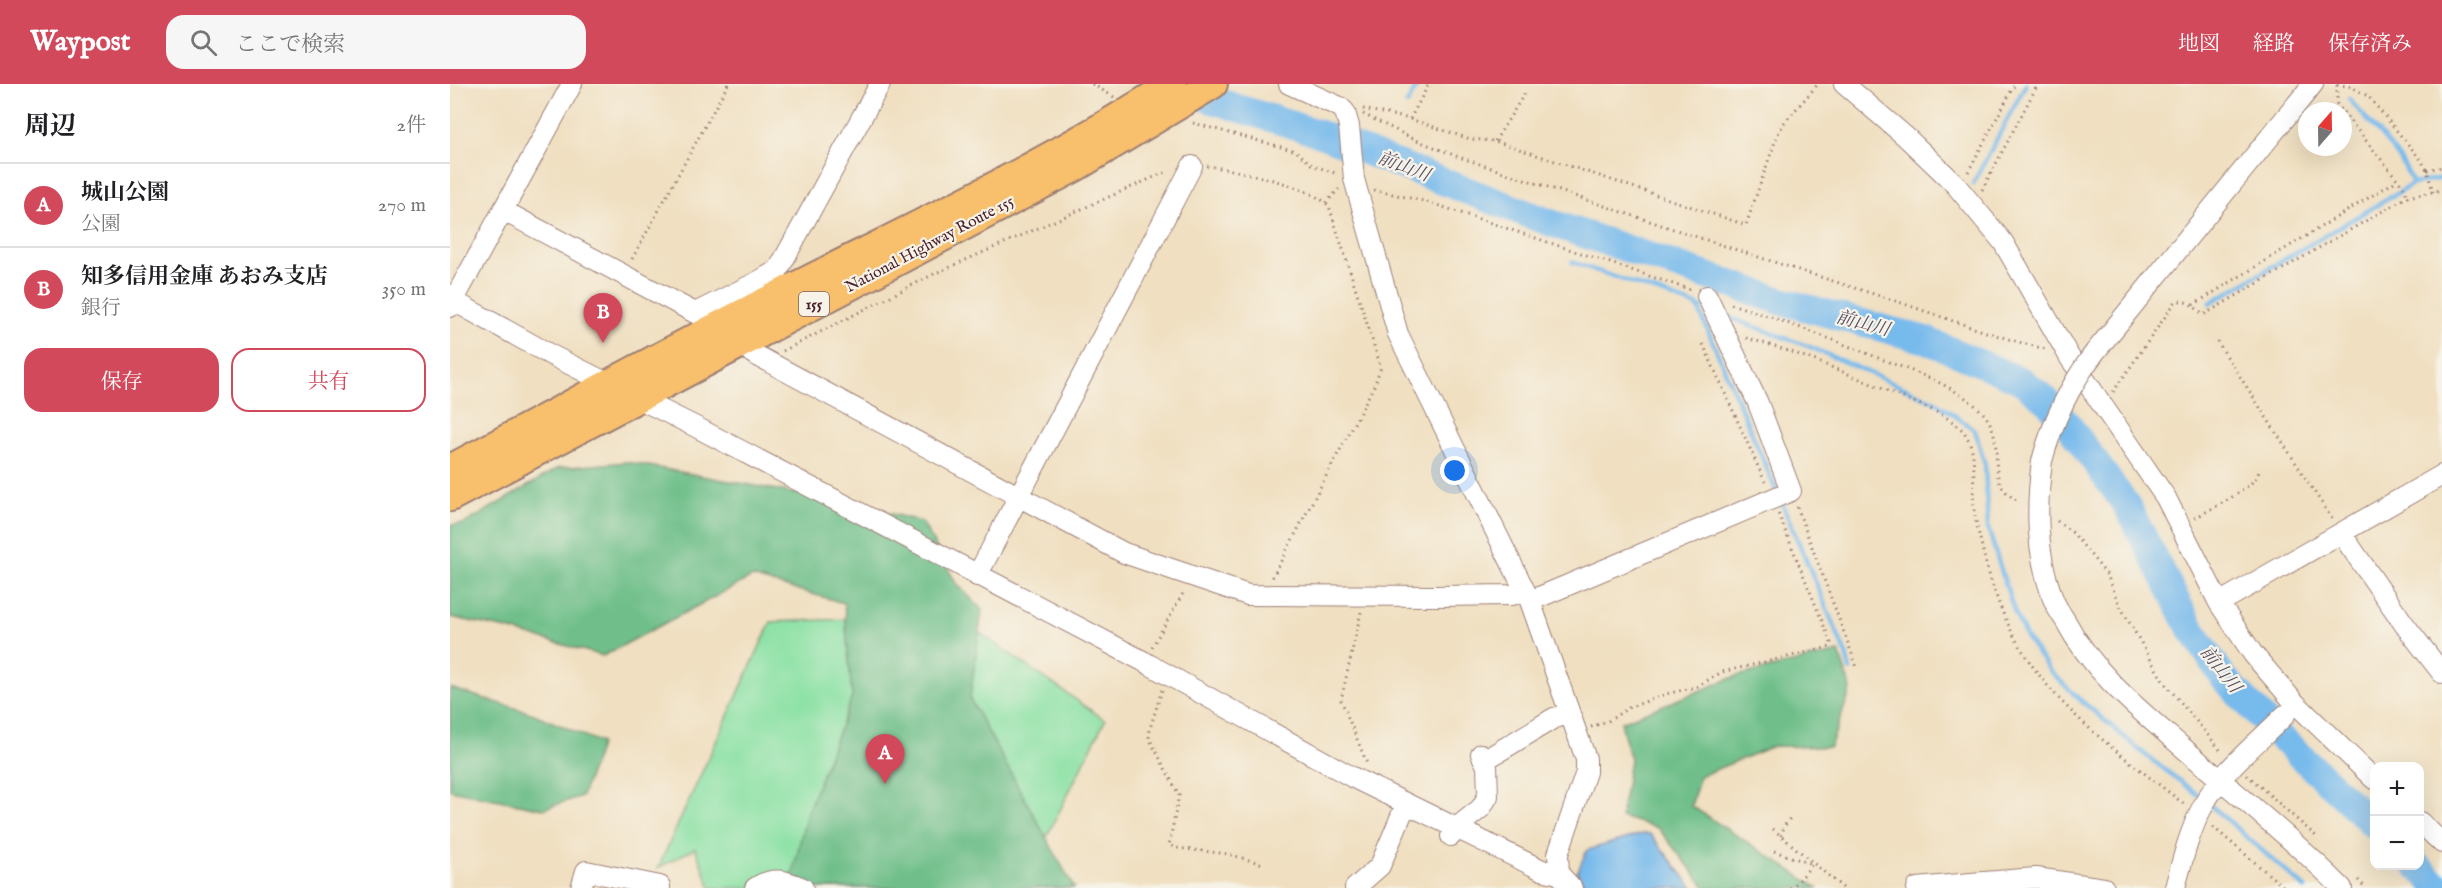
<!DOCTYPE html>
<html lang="ja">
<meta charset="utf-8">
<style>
:root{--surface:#fff;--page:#f6f6f6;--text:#202124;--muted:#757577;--line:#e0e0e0;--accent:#d1495b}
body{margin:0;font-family:"IM FELL English","Noto Serif JP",serif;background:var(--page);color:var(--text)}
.controls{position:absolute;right:18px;bottom:18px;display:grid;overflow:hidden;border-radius:12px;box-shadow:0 6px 24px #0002}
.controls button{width:54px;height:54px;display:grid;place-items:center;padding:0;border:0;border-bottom:2px solid var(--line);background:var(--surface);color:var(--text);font:30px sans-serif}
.compass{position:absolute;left:1848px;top:18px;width:54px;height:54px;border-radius:50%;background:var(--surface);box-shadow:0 6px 24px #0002;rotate:20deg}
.you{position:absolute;left:1005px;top:387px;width:21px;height:21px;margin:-15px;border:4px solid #fff;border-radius:50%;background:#1a73e8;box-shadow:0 0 0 9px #1a73e833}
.badge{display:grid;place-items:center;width:39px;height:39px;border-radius:50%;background:var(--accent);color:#fff;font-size:20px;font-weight:700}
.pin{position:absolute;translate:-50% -50px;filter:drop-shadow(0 2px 3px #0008)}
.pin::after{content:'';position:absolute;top:32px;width:21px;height:18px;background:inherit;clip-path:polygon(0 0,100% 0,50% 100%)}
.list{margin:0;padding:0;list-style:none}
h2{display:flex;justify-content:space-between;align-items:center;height:78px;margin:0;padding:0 24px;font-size:26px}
h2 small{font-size:20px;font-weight:400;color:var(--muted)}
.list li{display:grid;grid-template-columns:39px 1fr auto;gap:18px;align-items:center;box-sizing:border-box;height:84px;padding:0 24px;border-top:2px solid var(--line)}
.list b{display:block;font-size:22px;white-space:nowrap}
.list p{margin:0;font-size:20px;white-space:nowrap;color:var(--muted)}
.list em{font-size:20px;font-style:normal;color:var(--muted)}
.actions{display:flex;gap:12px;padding:18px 24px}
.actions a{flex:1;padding:14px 0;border:2px solid var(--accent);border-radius:18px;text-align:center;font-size:21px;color:var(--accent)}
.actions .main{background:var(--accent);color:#fff}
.icon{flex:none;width:33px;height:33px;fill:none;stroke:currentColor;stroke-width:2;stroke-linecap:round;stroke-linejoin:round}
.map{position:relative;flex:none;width:1992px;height:804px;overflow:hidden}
header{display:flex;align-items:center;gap:36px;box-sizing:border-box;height:84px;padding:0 30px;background:var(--accent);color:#fff}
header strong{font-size:28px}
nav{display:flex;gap:33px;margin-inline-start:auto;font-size:21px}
.search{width:420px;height:54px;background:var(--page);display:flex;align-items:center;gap:15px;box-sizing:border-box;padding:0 21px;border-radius:18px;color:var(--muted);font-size:22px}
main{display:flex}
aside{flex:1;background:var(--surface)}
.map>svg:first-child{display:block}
</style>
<header>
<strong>Waypost</strong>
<div class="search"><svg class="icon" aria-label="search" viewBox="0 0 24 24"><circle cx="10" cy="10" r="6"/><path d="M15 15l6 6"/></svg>ここで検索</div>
<nav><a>地図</a><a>経路</a><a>保存済み</a></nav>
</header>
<main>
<aside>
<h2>周辺<small>2件</small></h2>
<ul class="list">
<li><span class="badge">A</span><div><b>城山公園</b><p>公園</p></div><em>270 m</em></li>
<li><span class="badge">B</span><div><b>知多信用金庫 あおみ支店</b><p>銀行</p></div><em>350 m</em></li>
</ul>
<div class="actions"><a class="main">保存</a><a>共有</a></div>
</aside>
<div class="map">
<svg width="1992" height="804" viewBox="0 0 1992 804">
<rect width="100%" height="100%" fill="#f7f3e8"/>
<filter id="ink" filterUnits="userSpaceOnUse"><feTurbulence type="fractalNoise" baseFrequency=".0167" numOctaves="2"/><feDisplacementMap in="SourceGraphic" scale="12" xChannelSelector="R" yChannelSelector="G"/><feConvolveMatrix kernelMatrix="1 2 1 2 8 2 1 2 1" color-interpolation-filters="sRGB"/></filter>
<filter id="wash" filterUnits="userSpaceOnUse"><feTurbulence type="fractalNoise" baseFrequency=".008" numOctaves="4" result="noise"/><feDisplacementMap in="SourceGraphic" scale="24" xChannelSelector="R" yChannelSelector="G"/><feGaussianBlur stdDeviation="1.35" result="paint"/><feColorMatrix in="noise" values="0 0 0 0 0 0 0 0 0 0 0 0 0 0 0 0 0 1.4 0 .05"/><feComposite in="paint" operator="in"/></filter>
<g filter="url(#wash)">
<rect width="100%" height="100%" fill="#f0dfc0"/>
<!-- green -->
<path fill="#8ae1a4" stroke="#6a8068" stroke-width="1.5" d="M504 531 655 636 571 804H261L245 764 208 784 321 538Z"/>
<!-- forest -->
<path fill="#6fbf8a" stroke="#5c6f5a" stroke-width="1.5" d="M177 378 408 421 472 438 506 499 532 526 520 615 624 804H339L357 729 402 613 394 519 302 493 153 572 57 545 0 533V441L14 440 108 384Z
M1389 568 1401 605 1380 663 1323 662 1250 692 1241 722 1368 804H1256L1208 744 1171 733 1180 675 1171 638 1287 592Z
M0 604 84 630 151 659 132 712 93 725 0 706Z"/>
<!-- water -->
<path fill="#77baec" stroke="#606c8c" stroke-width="1.5" d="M1192 750H1200L1243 804H1136L1127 789 1137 766Z"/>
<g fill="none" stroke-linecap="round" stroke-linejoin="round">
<!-- stream -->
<path stroke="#77baec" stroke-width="4.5" d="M1899 15C1919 39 1953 71 1963 100L1992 94
M957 20 968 0
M1523 100 1576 0
M1122 178 1256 225
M1760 219 1963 100
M1247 221 1326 406
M1272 231 1358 262 1486 318 1525 346 1535 381 1538 444 1564 527 1576 553 1600 587 1627 613 1698 673 1751 713
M1331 417 1396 570 1400 586
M1760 721 1855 804"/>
<!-- river -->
<path stroke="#77baec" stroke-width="28" d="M727 5 865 48 1101 139 1331 217 1476 256 1572 297 1596 316 1619 342 1677 422 1739 541 1773 593 1829 652 1924 741
M1967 782 1990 804"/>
</g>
</g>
<g filter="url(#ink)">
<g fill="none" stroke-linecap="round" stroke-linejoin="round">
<!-- minor casing -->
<g stroke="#9d7f76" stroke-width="22">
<path id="minor" d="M839 0 890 23 895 28 899 42 904 95 948 250 1080 517 1136 675V688L1108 770 1109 790
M1394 0 1456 53 1504 99 1553 158 1620 274 1716 414 1769 519 1803 570 1844 618 1924 695
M54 127 245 229 307 198 317 217
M307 198 328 186 430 0
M0 215 101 271 244 342 693 577 902 693 1092 786 1109 790 1122 804
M0 223 122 0
M293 256 302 269 674 469 798 511 986 512 1061 511 1076 508
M1645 268 1863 0
M1592 377C1586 423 1586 468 1602 512 1605 521 1610 529 1615 536 1644 591 1692 628 1738 668 1790 713 1844 756 1892 804
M1891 449 1954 540 1992 589
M527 492 742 82
M1080 517 1341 407 1308 319 1257 212
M1769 519 1992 391
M1035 676 1104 634 1120 630
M1970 738 1992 759
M1001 752 1006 744 1031 724 1038 712 1037 682 1031 670
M1521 799 1586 794 1654 804
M131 804 136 787 210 802V804
M305 804C323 792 335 796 353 804
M905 804 930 782 956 720
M1467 804 1521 799 1528 804
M1725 804C1732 777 1740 745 1754 720 1773 685 1808 659 1835 631"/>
</g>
<!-- highway casing -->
<g stroke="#9d7f76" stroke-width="32">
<path id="highway" d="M0 385C106 329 211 271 317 217 454 147 594 83 722 0
M0 413 627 82 763 0"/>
</g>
<!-- path -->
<path stroke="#9d7f76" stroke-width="3" stroke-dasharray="1.5 4.5" stroke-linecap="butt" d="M642 0 664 13
M1887 1 1899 2 1918 12 1971 76 1977 86 1983 108
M1887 1V20L1892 27
M913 25 960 35 1020 55 1045 57 1296 141 1327 52 1334 39 1368 0
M1893 28 1955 105 1957 113
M913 30 966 56 1009 73C1148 120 1287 167 1427 211 1483 229 1538 251 1595 265
M960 35 979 0
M743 39 846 67 862 81 885 89
M1045 57 1075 9
M757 82C787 86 859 101 879 122L929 277 930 285 925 300 822 494
M1977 86 1992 83
M1518 88 1565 0
M924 106 978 118 1241 206
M1532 106 1588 0
M876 119 889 105
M182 175 278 0
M1281 220C1332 236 1381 255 1431 275 1464 288 1502 300 1528 324 1564 356 1527 397 1569 417
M1743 221 1946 97
M1296 254C1349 268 1399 290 1449 312 1470 321 1498 330 1513 347 1530 368 1521 398 1524 422 1525 436 1529 450 1532 463 1562 596 1633 641 1734 720
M1767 257 1882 435
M1253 260 1315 398
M333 267 486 189 718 87
M1663 308 1726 217C1738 216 1745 223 1753 231L1957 113 1992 106
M1347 423 1408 586
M1745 434C1760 425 1806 404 1809 387
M1607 437 1623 449 1657 491 1671 524 1713 597 1772 668
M911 528 891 616 918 682
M702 563 735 506
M712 606 700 644 699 654 729 711 719 761 726 764 778 770 813 780
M1141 643 1158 637 1178 624 1216 610 1246 603 1272 588 1380 563 1381 559 1328 429
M1797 691 1868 754
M1763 743 1835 804
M1323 745 1393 804
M1331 752 1335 741 1341 733
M1324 767 1361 780
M1908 796 1916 804
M1340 804 1348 798 1363 779"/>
<!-- minor -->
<use href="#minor" stroke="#fff" stroke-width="20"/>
<!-- highway -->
<use href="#highway" stroke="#f8bf6c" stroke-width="28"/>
<!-- minor-bridge casing -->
<g stroke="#9d7f76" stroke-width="22" stroke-linecap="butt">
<path id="minor-bridge" d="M1592 377C1603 336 1619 302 1645 268"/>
</g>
<!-- minor-bridge -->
<use href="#minor-bridge" stroke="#fff" stroke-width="20"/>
</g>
</g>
<g text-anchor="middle" stroke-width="4.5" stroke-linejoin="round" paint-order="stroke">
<!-- shield labels -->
<rect fill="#f7f3e8" stroke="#7e5f64" stroke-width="1.5" x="349" y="208" width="30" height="24" rx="4.5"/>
<g font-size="15" font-weight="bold" fill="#4a1f2b">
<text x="364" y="225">155</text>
</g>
<!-- street labels -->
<g font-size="16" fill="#4a1f2b" stroke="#f7f3e8">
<text transform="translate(479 159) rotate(-28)" y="6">National Highway Route 155</text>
</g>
<!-- water labels -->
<g font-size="18" font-style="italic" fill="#584e65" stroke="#f7f3e8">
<text transform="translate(954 82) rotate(21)" y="6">前山川</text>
<text transform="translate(1413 239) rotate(15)" y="6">前山川</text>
<text transform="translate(1771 585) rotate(52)" y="6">前山川</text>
</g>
</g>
</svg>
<div class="controls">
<button>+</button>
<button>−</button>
</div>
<svg class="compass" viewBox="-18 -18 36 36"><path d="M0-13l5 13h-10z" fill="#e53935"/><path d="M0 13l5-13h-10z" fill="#757577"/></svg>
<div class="you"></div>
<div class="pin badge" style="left:435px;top:700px">A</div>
<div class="pin badge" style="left:153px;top:259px">B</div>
</div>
</main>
